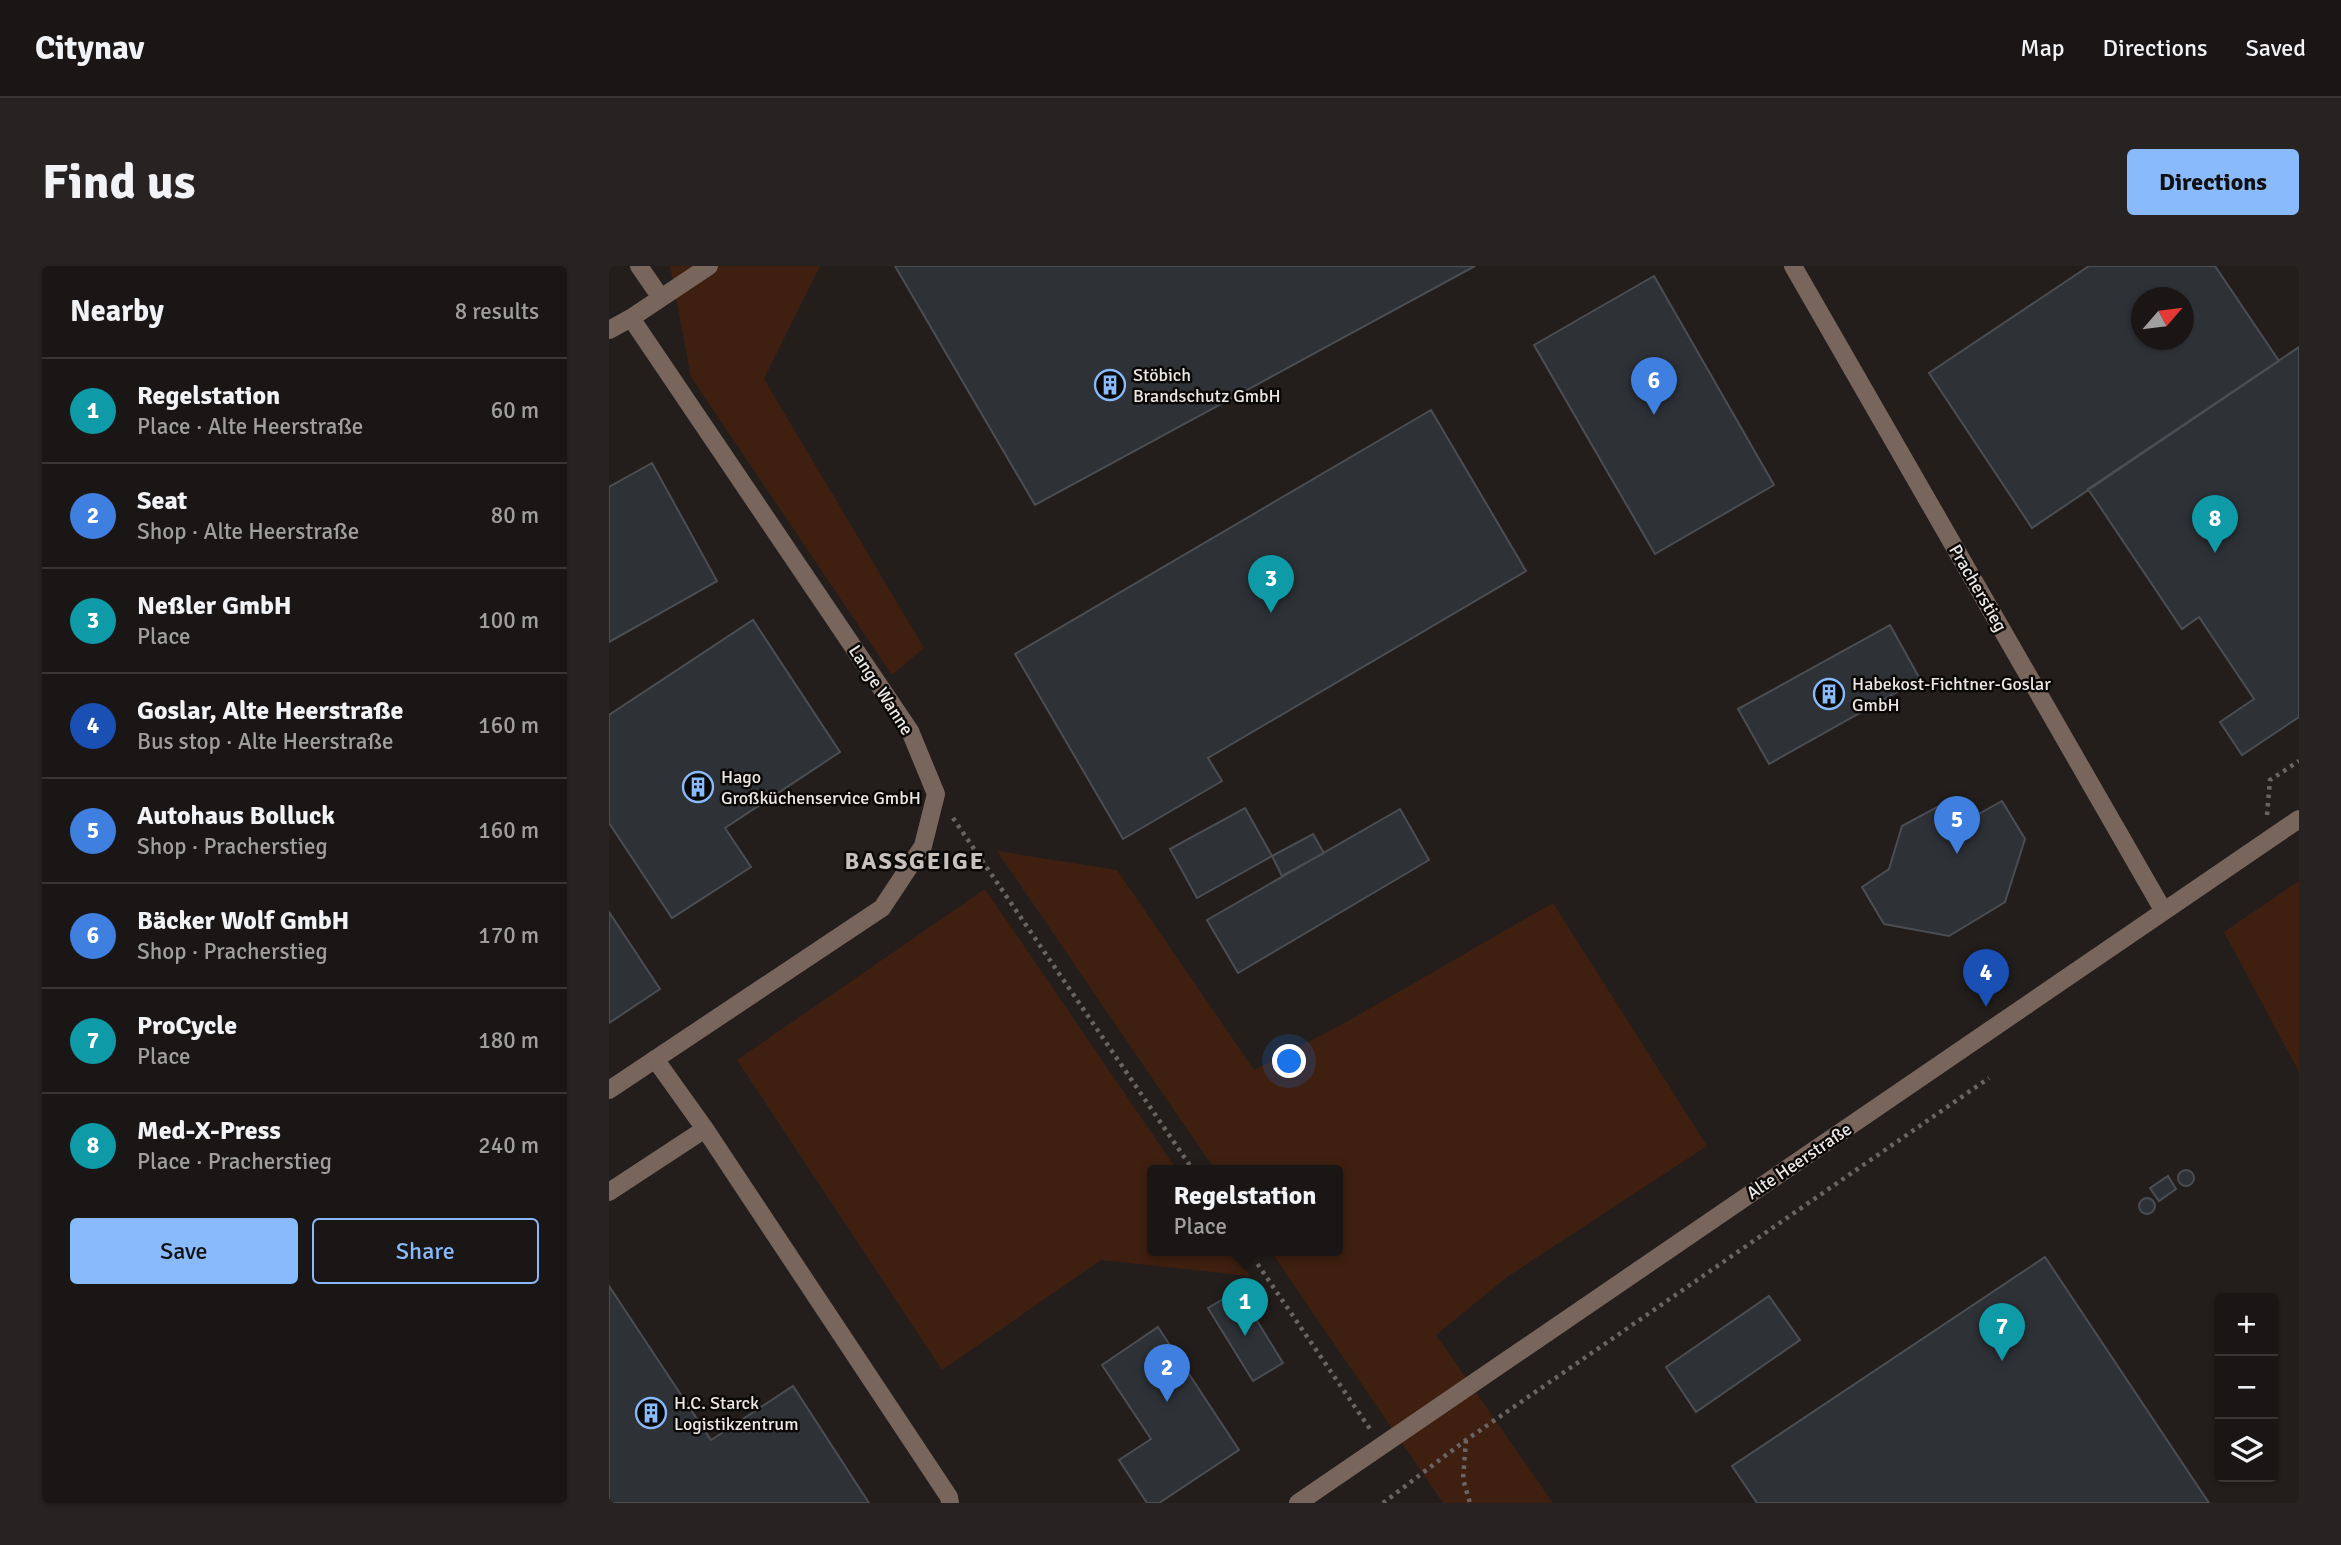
<!DOCTYPE html>
<meta charset="utf-8">
<style>
:root{--surface:#1a1615;--page:#272322;--text:#f1f3f6;--muted:#9f9fa0;--line:#383534;--accent:#89bafc}
body{margin:0;font-family:Signika,sans-serif;background:var(--page);color:var(--text)}
.controls{position:absolute;right:21px;bottom:21px;display:grid;overflow:hidden;border-radius:7px;box-shadow:0 2px 5px #0004}
.controls button{width:63px;height:63px;display:grid;place-items:center;padding:0;border:0;border-bottom:2px solid var(--line);background:var(--surface);color:var(--text);font:35px sans-serif}
.compass{position:absolute;left:1522px;top:21px;width:63px;height:63px;border-radius:50%;background:var(--surface);box-shadow:0 2px 5px #0004;rotate:62deg}
.you{position:absolute;left:681px;top:796px;width:24px;height:24px;margin:-18px;border:5px solid #fff;border-radius:50%;background:#1a73e8;box-shadow:0 0 0 10px #1a73e833}
.badge{display:grid;place-items:center;width:46px;height:46px;border-radius:50%;background:var(--accent);color:#fff;font-size:23px;font-weight:700}
.pin{position:absolute;translate:-50% -58px;filter:drop-shadow(0 2px 4px #0008)}
.pin::after{content:'';position:absolute;top:37px;width:24px;height:21px;background:inherit;clip-path:polygon(0 0,100% 0,50% 100%)}
.popup{position:absolute;left:538px;top:899px;width:196px;height:91px;box-sizing:border-box;display:grid;place-content:center;border-radius:7px;background:var(--surface);filter:drop-shadow(0 2px 5px #0005);font-size:23px;white-space:nowrap;color:var(--muted)}
.popup b{font-size:26px;color:var(--text)}
.popup::after{content:'';position:absolute;left:50%;top:100%;margin-left:-14px;border:14px solid transparent;border-top-color:var(--surface)}
.list{margin:0;padding:0;list-style:none}
h2{display:flex;justify-content:space-between;align-items:center;height:91px;margin:0;padding:0 28px;font-size:30px}
h2 small{font-size:23px;font-weight:400;color:var(--muted)}
.list li{display:grid;grid-template-columns:46px 1fr auto;gap:21px;align-items:center;box-sizing:border-box;height:105px;padding:0 28px;border-top:2px solid var(--line)}
.list b{display:block;font-size:26px;white-space:nowrap}
.list p{margin:0;font-size:23px;white-space:nowrap;color:var(--muted)}
.list em{font-size:23px;font-style:normal;color:var(--muted)}
.actions{display:flex;gap:14px;padding:21px 28px}
.actions a{flex:1;padding:16px 0;border:2px solid var(--accent);border-radius:7px;text-align:center;font-size:24px;color:var(--accent)}
.actions .main{background:var(--accent);color:#111}
.icon{flex:none;width:38px;height:38px;fill:none;stroke:currentColor;stroke-width:2;stroke-linecap:round;stroke-linejoin:round}
.map{position:relative;flex:none;width:1690px;height:1237px;overflow:hidden;border-radius:7px}
header{display:flex;align-items:center;gap:42px;box-sizing:border-box;height:98px;padding:0 35px;background:var(--surface);border-bottom:2px solid var(--line)}
header strong{font-size:33px}
nav{display:flex;gap:38px;margin-inline-start:auto;font-size:24px}
.intro{display:flex;align-items:center;justify-content:space-between;box-sizing:border-box;height:168px;padding:0 42px}
h1{margin:0;font-size:49px}
.button{padding:18px 32px;border-radius:7px;background:var(--accent);color:#111;font-size:24px;font-weight:700}
main{display:flex;gap:42px;padding:0 42px}
aside{flex:1;background:var(--surface);border-radius:7px;box-shadow:0 2px 5px #0004}
.map>svg:first-child{display:block}
</style>
<header>
<strong>Citynav</strong>
<nav><a>Map</a><a>Directions</a><a>Saved</a></nav>
</header>
<div class="intro"><h1>Find us</h1><a class="button">Directions</a></div>
<main>
<aside>
<h2>Nearby<small>8 results</small></h2>
<ul class="list">
<li><span class="badge" style="background:#0f9aa8">1</span><div><b>Regelstation</b><p>Place · Alte Heerstraße</p></div><em>60 m</em></li>
<li><span class="badge" style="background:#3f7fe0">2</span><div><b>Seat</b><p>Shop · Alte Heerstraße</p></div><em>80 m</em></li>
<li><span class="badge" style="background:#0f9aa8">3</span><div><b>Neßler GmbH</b><p>Place</p></div><em>100 m</em></li>
<li><span class="badge" style="background:#1a4fb4">4</span><div><b>Goslar, Alte Heerstraße</b><p>Bus stop · Alte Heerstraße</p></div><em>160 m</em></li>
<li><span class="badge" style="background:#3f7fe0">5</span><div><b>Autohaus Bolluck</b><p>Shop · Pracherstieg</p></div><em>160 m</em></li>
<li><span class="badge" style="background:#3f7fe0">6</span><div><b>Bäcker Wolf GmbH</b><p>Shop · Pracherstieg</p></div><em>170 m</em></li>
<li><span class="badge" style="background:#0f9aa8">7</span><div><b>ProCycle</b><p>Place</p></div><em>180 m</em></li>
<li><span class="badge" style="background:#0f9aa8">8</span><div><b>Med-X-Press</b><p>Place · Pracherstieg</p></div><em>240 m</em></li>
</ul>
<div class="actions"><a class="main">Save</a><a>Share</a></div>
</aside>
<div class="map">
<svg width="1690" height="1237" viewBox="0 0 1690 1237">
<rect width="100%" height="100%" fill="#231e1c"/>
<!-- green -->
<path fill="#3f2010" d="M61 0H211L155 113 315 382 283 409 82 111Z
M388 585 508 604 645 804 732 759 944 637 1098 880 898 1011 827 1069 944 1237H834L661 984H729V904H606Z
M1690 615V806L1615 666Z
M376 623 568 904H543V984H623L641 1010 492 994 333 1104 128 794Z"/>
<!-- building -->
<path fill="#2e3136" stroke="#4a4e53" stroke-width="2" fill-rule="evenodd" d="M286 0H866L426 239Z
M1480 0H1606L1670 95 1423 262 1320 107ZM1532 32H1574V74H1532Z
M1045 10 1165 219 1046 288 925 79Z
M1690 81V451L1633 489 1611 456 1645 433 1590 351 1573 363 1479 223Z
M822 144 917 305 599 492 613 515 514 573 406 388Z
M43 197 108 315 0 376V221Z
M144 354 231 486 116 562 142 601 63 652 0 557V449Z
M1281 359 1311 413 1160 498 1129 443Z
M1393 535 1416 573 1396 636 1340 670 1275 658 1253 621 1280 603 1293 560 1330 540 1366 550Z
M636 542 663 590 588 632 561 583Z
M791 543 820 594 629 707 598 654Z
M704 568 715 587 673 610 663 590Z
M0 646 51 723 0 757Z
M1569 912a8 8 0 1 1 16 0a8 8 0 1 1-16 0Z
M1559 910 1567 923 1550 935 1541 922Z
M1530 940a8 8 0 1 1 16 0a8 8 0 1 1-16 0Z
M1436 991 1600 1237H1148L1123 1200Z
M0 1020 102 1174 184 1120 260 1237H0Z
M629 1024 674 1097 644 1115 599 1042Z
M1160 1030 1191 1074 1087 1146 1057 1101Z
M549 1061 630 1184 550 1237H538L510 1194 542 1173 493 1099Z"/>
<g fill="none" stroke-linecap="round" stroke-linejoin="round">
<!-- path -->
<path stroke="#696563" stroke-width="4.5" stroke-dasharray="3.5 5" stroke-linecap="butt" d="M1658 549 1661 514 1690 495
M344 552 584 904
M639 984 761 1163
M857 1174 854 1213 861 1237
M774 1237 857 1174 1380 812"/>
<!-- minor -->
<path stroke="#78655c" stroke-width="18" d="M30 0 52 32
M1184 0 1554 644
M0 64 22 52 100 0
M0 824 273 642 314 580 327 528 301 465 22 52
M96 863 340 1231 341 1237
M0 926 96 863 46 793
M689 1237 1690 553"/>
</g>
<!-- icons -->
<defs>
<g id="building-ring" transform="scale(1.575)"><circle r="9.5" fill="#0b0908" stroke="#89bafc" stroke-width="1.5"/><path d="M-4-6H4V6H1V3H-1V6H-4ZM-2.5-4.3h1.7v1.8h-1.7ZM.8-4.3h1.7v1.8H.8ZM-2.5-1h1.7V.8h-1.7ZM.8-1h1.7V.8H.8Z" fill="#89bafc"/></g>
</defs>
<g fill-rule="evenodd">
<use href="#building-ring" x="501" y="119"/>
<use href="#building-ring" x="1220" y="428"/>
<use href="#building-ring" x="89" y="521"/>
<use href="#building-ring" x="42" y="1147"/>
</g>
<g text-anchor="middle" stroke-width="5" stroke-linejoin="round" paint-order="stroke">
<!-- poi labels -->
<g font-size="18" fill="#ebe7e5" stroke="#0b0908" text-anchor="start">
<text x="524" y="115">Stöbich<tspan x="524" dy="21">Brandschutz GmbH</tspan></text>
<text x="1243" y="424">Habekost-Fichtner-Goslar<tspan x="1243" dy="21">GmbH</tspan></text>
<text x="112" y="517">Hago<tspan x="112" dy="21">Großküchenservice GmbH</tspan></text>
<text x="65" y="1143">H.C. Starck<tspan x="65" dy="21">Logistikzentrum</tspan></text>
</g>
<!-- street labels -->
<g font-size="18" fill="#ebe7e5" stroke="#0b0908">
<text transform="translate(1369 322) rotate(60)" y="6">Pracherstieg</text>
<text transform="translate(272 424) rotate(57)" y="6">Lange Wanne</text>
<text transform="translate(1190 895) rotate(-34)" y="6">Alte Heerstraße</text>
</g>
<!-- district labels -->
<g font-size="24" font-weight="bold" letter-spacing="2" fill="#c7c0bd" stroke="#0b0908">
<text x="306" y="603">BASSGEIGE</text>
</g>
</g>
</svg>
<div class="controls">
<button>+</button>
<button>−</button>
<button><svg class="icon" aria-label="layers" viewBox="0 0 24 24"><path d="M12 4l9 5-9 5-9-5zM3 14l9 5 9-5"/></svg></button>
</div>
<svg class="compass" viewBox="-18 -18 36 36"><path d="M0-13l5 13h-10z" fill="#e53935"/><path d="M0 13l5-13h-10z" fill="#9f9fa0"/></svg>
<div class="you"></div>
<div class="pin badge" style="left:636px;top:1070px;background:#0f9aa8">1</div>
<div class="popup"><b>Regelstation</b>Place</div>
<div class="pin badge" style="left:558px;top:1136px;background:#3f7fe0">2</div>
<div class="pin badge" style="left:662px;top:347px;background:#0f9aa8">3</div>
<div class="pin badge" style="left:1377px;top:741px;background:#1a4fb4">4</div>
<div class="pin badge" style="left:1348px;top:588px;background:#3f7fe0">5</div>
<div class="pin badge" style="left:1045px;top:149px;background:#3f7fe0">6</div>
<div class="pin badge" style="left:1393px;top:1095px;background:#0f9aa8">7</div>
<div class="pin badge" style="left:1606px;top:287px;background:#0f9aa8">8</div>
</div>
</main>
